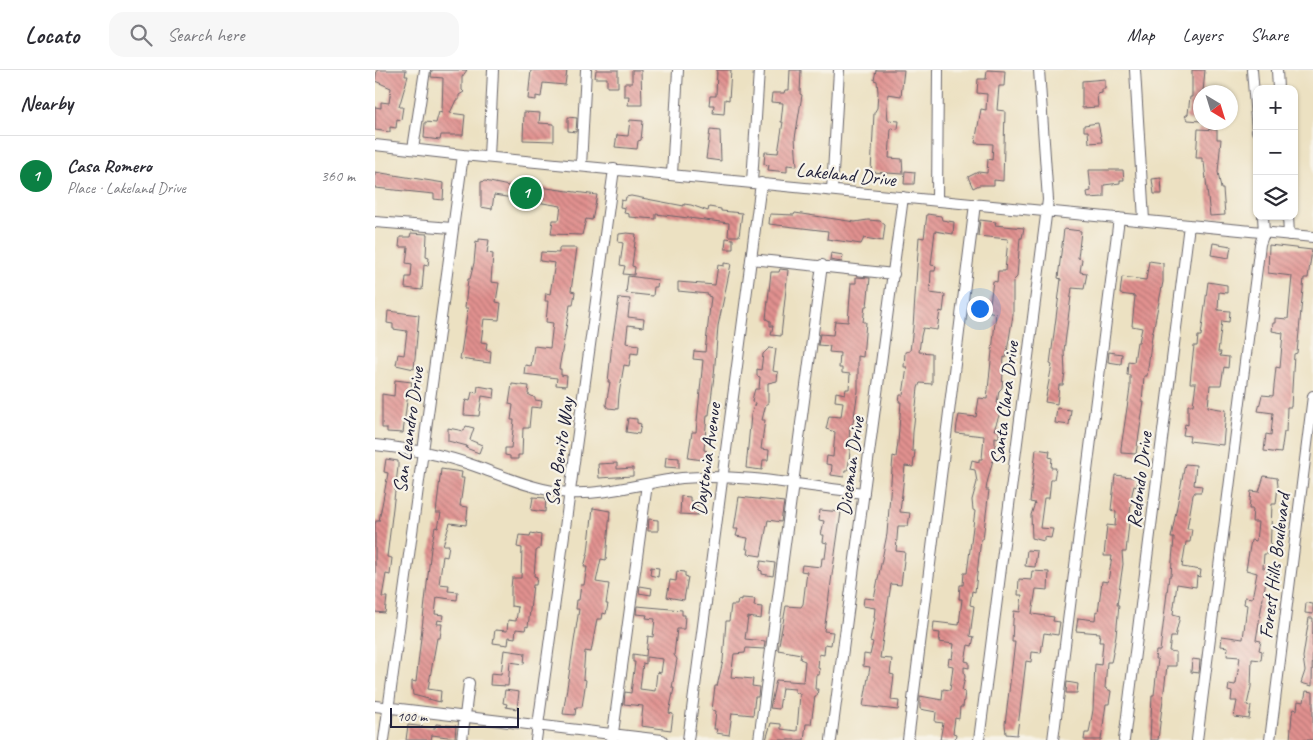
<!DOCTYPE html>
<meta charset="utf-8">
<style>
:root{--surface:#fff;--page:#f7f7f7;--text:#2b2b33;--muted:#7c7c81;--line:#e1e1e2;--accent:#0b8043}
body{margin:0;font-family:Caveat,sans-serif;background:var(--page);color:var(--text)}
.controls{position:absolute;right:15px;top:15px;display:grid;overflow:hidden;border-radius:10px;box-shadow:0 1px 4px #0004}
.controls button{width:45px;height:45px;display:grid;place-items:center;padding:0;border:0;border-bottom:1px solid var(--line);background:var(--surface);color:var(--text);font:25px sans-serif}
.compass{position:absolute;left:818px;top:15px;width:45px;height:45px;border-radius:50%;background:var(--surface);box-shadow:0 1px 4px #0004;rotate:142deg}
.scale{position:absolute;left:15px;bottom:12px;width:129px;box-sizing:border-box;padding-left:5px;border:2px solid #22223b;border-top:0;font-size:14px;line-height:18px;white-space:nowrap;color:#22223b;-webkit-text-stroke:4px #f7f3e8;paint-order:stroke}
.you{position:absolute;left:604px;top:238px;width:18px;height:18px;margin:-12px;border:4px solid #fff;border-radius:50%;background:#1a73e8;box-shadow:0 0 0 8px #1a73e833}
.badge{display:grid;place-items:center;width:32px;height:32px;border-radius:50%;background:var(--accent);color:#fff;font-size:16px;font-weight:700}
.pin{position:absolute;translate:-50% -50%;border:2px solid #fff;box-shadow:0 1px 5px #0006}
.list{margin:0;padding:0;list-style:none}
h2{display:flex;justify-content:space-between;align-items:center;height:65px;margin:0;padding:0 20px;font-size:21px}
h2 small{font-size:16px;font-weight:400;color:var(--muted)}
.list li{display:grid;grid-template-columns:32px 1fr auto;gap:15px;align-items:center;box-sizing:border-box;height:80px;padding:0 20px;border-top:1px solid var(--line)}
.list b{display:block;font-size:19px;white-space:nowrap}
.list p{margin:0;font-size:16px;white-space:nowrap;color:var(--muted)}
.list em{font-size:16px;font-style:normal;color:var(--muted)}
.icon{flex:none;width:28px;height:28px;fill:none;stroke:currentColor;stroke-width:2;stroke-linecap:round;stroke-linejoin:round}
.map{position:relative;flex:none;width:938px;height:670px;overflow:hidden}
header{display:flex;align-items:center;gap:30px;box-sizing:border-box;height:70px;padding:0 25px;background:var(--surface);border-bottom:1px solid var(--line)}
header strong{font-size:24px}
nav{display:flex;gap:28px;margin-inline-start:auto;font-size:18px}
.search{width:350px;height:45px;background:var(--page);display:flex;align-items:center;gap:12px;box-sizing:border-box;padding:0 18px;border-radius:15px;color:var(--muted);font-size:19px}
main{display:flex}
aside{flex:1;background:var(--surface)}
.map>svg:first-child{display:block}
</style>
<header>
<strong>Locato</strong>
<div class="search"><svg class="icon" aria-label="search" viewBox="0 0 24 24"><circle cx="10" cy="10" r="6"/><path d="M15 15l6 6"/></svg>Search here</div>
<nav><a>Map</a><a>Layers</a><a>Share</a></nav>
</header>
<main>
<aside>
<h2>Nearby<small></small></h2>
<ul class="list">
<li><span class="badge">1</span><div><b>Casa Romero</b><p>Place · Lakeland Drive</p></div><em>360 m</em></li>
</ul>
</aside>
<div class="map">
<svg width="938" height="670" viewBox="0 0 938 670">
<defs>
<pattern id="building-back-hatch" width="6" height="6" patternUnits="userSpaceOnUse" patternTransform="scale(1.25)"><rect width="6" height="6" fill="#e1918f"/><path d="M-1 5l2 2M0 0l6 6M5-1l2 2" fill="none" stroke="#b67676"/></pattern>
</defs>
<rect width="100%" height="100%" fill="#f7f3e8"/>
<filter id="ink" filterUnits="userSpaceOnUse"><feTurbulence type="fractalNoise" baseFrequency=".02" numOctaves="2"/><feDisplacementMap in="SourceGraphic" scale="10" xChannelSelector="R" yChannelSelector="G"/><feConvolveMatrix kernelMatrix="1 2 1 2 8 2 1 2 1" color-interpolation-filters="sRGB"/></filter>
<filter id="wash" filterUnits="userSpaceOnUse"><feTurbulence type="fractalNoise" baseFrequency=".0096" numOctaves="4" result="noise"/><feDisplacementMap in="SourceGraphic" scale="20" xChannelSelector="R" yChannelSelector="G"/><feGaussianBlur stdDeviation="1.12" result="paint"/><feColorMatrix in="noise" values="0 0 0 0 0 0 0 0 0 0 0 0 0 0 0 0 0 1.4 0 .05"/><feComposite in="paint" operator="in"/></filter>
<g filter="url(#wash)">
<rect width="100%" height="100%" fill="#ece1c2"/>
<g id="blocks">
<!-- building -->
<path fill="url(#building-back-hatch)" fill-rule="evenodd" d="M2 0H31L30 6H33L24 37H28L26 50 22 49 21 58 15 57V62L0 60V37L6 38V32L14 33 16 18 0 11Z
M57 0H92L87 7V20L89 22 84 25V30H81L75 43 90 45 88 65H66L65 70 49 68 50 52 61 53 64 42 67 43 68 8 56 7Z
M156 0H192L190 15 168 13 166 27 161 26V30L153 29Z
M221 0H243V17H232V8H220Z
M257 0H266L267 35H253L254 26H249V13H257Z
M342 0H356L354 30 350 29 349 44 338 43 339 35H334L335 26H341Z
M415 0H426L425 24 427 25 420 68 422 96 412 95V102L393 100 394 95 389 94 390 82 403 83 408 52H406L408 33 396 32 397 23H409L410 20H414Z
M501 0H529L526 26 513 24 512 38 513 50 524 51 523 59 516 58 514 88 527 89 528 104 496 102 499 43 502 38 503 22 502 11 499 10Z
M612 0 630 1 629 16H624L622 40 630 41 628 111 619 110V115H604L598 118 593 107 603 102 612 103 613 89 617 90 618 74 600 73 606 39 611 40 612 24 602 23 603 9H611Z
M817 0H830L828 22H826V51L813 50 810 46 813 44 815 27H817Z
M730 9V19H727V23L722 24 723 37 707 38V11Z
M149 42 165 43 164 53 179 54V71L148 70Z
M193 47 202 48 201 62 193 61Z
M255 50 268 51 266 70 263 71 262 79 240 77 242 65 253 66Z
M723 53 727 72 714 73 713 61H709V55Z
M823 59 842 60V69H846L843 102 846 119H848L850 145 835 146 829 92H827V88H821Z
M335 60 345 61 346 91 331 89Z
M714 100H748L749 110H745V113L729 115V127L713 128 712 122 716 121Z
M530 101 540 102 539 114H529Z
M0 102 69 113 68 130 59 129V124L0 118Z
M786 108 787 124H779L777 109Z
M110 111 143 118V114L222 125 218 146 217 150 211 149 207 165 176 164 178 150H184L186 136 119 125 117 139 106 137V112Z
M256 126 309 136V134L316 135 333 141 334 137 346 139V141L367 143 364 166H353L354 153 281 144V149L254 147V144L249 143 250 138 245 137 246 130 250 131 251 127Z
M420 143 480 152 493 150 505 151 510 155 508 171 489 168 486 174 452 169 453 161 394 154 395 144 419 145Z
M552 144 566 146 567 150 579 152 578 164 560 161 556 195 561 196 560 201H556L555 223 570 225 568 242 565 241 562 260 548 258 546 266 544 282 557 283V314L545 313 543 318 538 362 537 381H540L538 397 530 396 525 442 535 443 533 456H523L521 481 530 482 526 515 516 514 505 588 517 589 515 604 519 605 516 630 524 631 523 640 488 636 495 597 488 596 489 584 495 585 498 572 495 571 500 548H499L500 538 488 536 489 528 499 529 512 464 518 386 521 387 523 372 526 332H524L525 325H528L532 297H529L530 282 535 281 538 257 544 167 549 168Z
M605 150 621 152 620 155 649 158 647 168H645L642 207 638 211V245L631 288 629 287 627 318 624 321 622 333 625 334 626 340 619 360H624V368L620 367V382L612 413 611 420H614L608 469H606L600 522 597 521 595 535 599 536 595 566 599 567 597 576 593 575 591 586 590 591 594 592V598L589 597V601L590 607 587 621 590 622 588 637H585L584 649 580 648 578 663 581 664 580 670H565L568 653 560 652 561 642 545 639V626L567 630 568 619 575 620 578 596 573 595 574 588 577 589 579 574 564 572 565 563 558 562 559 552 584 555 587 529H584L585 515H588L589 503H592L600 441 598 440 597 430 602 412 600 400 595 399 597 390 604 392V389H607L609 366 581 363 582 354 584 345 601 347 604 328 612 329 621 243 611 241 612 233H615L618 211 622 212 623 201H630L633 169 603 166Z
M689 159 706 161 703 188 707 189 705 202 712 203 709 219 697 218 689 281 690 303 688 315H684L682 334 670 332 677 295 675 294 686 209 683 208Z
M36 163 52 164 51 187 54 188 53 196 49 195 47 220 30 218 31 207H36L37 194 31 193 33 177H24L25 167H35Z
M252 163 261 164 257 196 260 197 259 205 248 204 250 196 245 195 248 173 243 172 244 164Z
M351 168 358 169V179H350Z
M104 169 114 170 112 183 118 184 116 212 124 213 121 232 126 233 124 250 109 249 106 272 112 273 111 280 116 281 115 293 85 289 93 238H90L93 209H95L99 193 101 171 104 172Z
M838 173 856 176 854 188 836 185Z
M894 175 937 180 933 208H929L922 283 919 284 916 337H912L911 362H909L906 383 889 381 891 364 896 365 898 343 883 341 887 325 898 326 901 297 905 298 908 263 897 261 898 253H900V248L913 249 917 206 893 203Z
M184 178H202L196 221 200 222 198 235H195L184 299H186V305L192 306 191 316 181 315 182 308 149 304 150 295 156 296 159 276 175 278 178 253 171 252 173 231H170L171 223 175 224 180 193 165 191 166 182 184 183Z
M456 183 468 185 467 192 455 190Z
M774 191 788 193V212L777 266 772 306H769L767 332H769L761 384 746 383V378L755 318V305H752L753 291 759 292 762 272H764L767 258 757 256 760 226 745 224 747 207 771 210Z
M349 193 356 194 343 256 339 306 334 345H332L329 380 332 381 328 390 313 388 317 362H321L328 290 318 289 319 281 330 282 336 227 333 226V224L303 221V212L340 215 343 195 349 196Z
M405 199 413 200 406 266 396 265 398 256H395V251L391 249 396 202H404Z
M253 206 283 210 282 217H279L278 226 251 223Z
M481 207 495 208 492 236H490L488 252H491L488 287 483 286V321L478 353 475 356 474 372H476L473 400H470L469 407 456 405 457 395 451 394 452 386 458 387 460 362 451 359 454 346 466 347 468 332 460 331 461 322 470 324 471 319H474L475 304 467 303V298H464L465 283 454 282 455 276 443 275 445 264 458 265 460 251 473 252 476 213H481Z
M833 212 852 215V223L844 222 843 240 855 241 854 252 847 251 843 282H846L845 286 854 287 853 298 849 297 846 315H835L833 337 851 340 848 375 814 371 815 366 808 365 810 354 813 355V335H818L821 313H815L817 293 819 276H822L823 266H826Z
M244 228 255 229 253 247 269 249 268 257 253 255 251 273 264 275 263 284 256 283 254 296 249 295 244 324 243 339 233 338 231 335 235 312H233L237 273Z
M13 241 44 245 39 299 21 295 23 284 29 285 32 261 18 259V254L12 253Z
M394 278 401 279 398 301 403 302 402 311 393 313V334H391L387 350H390L386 379 394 380 393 390H388L387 400 371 398 376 345 380 333 377 332 378 326 380 319H384L385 307 382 306V299L386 300 388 284Z
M734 282 747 284 746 294 733 292Z
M20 310 37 312 35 323H33L28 363 12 362V358H7V324L19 326Z
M137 314 154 316 153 324 160 328V330L167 331 166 338 156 337 154 358H148L147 385H143V389H135V386L130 385V378H136L139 350H136L138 335 134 334Z
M103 316 120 319 119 328 107 326 104 346 89 345 90 333 91 330 95 331 97 322 102 323Z
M682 338 696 340 694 355 680 353Z
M253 348 262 349V353L266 354 264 364 251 362Z
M91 356 99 358 95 370 107 375 104 383 91 378 92 376 73 371V358L89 361Z
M661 379 675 381 674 387 677 388 676 398H681L679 409H676L674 428H669L665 458 678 459 676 468 669 467V471L657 468 656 445 660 433 655 432Z
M291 387 304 388V398L290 397Z
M11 389 23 391V397L12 487 17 488 15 505 11 504 7 527H12L10 543 0 542V455L1 451H4L8 430 13 403 9 402Z
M242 393V399L258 398V406L224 408 223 394Z
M810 394 821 395 819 415 827 416 826 422H820L818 425 812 459H817L815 472H811L807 497 826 500 825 507 822 506 821 517 802 514 798 544 805 546 800 567H796L794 581 801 582V596H792L783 670H775L777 625H779L783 589H780L781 581H785L794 506H796L797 491 799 468H796Z
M66 399 87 402 86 408H89L85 436 93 437 91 455 75 453 68 475H74L72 487 68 486 64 514 74 515 73 521 83 522 82 530 62 527 60 544 69 545 68 551 63 550 62 554H67L65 568H62L53 619 66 621 65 632 38 625 37 618V611L41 612 56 478 60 457 63 458 66 443H61Z
M740 405 763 408 762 417 759 416 757 424 751 482H747L748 494 742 535H744L741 566 737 588 736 592H732L730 618 736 621 734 634H731L726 670H709L710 663H714L718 640 720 594 726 595 728 572H724L725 563 701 561 703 548 720 550 721 541 723 542 727 511 733 512 737 486H729L732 455 740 456 741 442 736 440Z
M889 406 902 408 903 416 901 434H897L895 484H889L888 498H893L881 570 886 571 884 580 887 581 886 590 877 589 876 617 872 635 876 636 874 649 859 647 862 631H856L857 622 853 621 854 614 860 615 861 613 865 587 852 586 853 577 846 576 847 566 868 569 872 535 869 534 870 527 877 528 882 503 871 500 876 470 881 471 883 452H877L878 439H874L876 421 884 422Z
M306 426 315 427V431L322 432 323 445 305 444Z
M158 427 171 428 170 442 156 440Z
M364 427 409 432 406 452 393 450 386 486 373 484 374 479H371L373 468 361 466 363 459H359Z
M218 438 235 441 231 490 226 489 221 512 234 514 231 534H233L231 544 228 543 227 549H222L216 582 210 581 208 609 211 610 207 637H201L200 645 188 644 204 539H201L202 530H204L206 515H209L212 497H209L213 482Z
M445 440 466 442 449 561 458 562 456 575 450 574 449 585 444 584 443 598 445 599 444 605H441L440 619H443L442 626H440L436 654H431L429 670H391L396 653 406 654V659L422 661 425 624 420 622V619L407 618 404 639 395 638 401 610 428 612 430 591 425 589 426 584 403 580 411 536 426 537 428 534 432 502 426 501 427 495 446 497 447 488H450L452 473 448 472 449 465H446L449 451 444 450Z
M274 449 283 450V461H273Z
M156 463 166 465 165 478 161 481 159 506 162 507 161 515H158L153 557 151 556 150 560 141 559 140 568 134 567 133 575 118 573 120 560 132 561 133 550 141 551 143 537 136 536V518L137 508H146L147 478 142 477 144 465 155 466Z
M652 480 662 481 660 497 650 496Z
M386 491 400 493 398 506 387 504V501L384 500Z
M276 497 284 498 283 507 275 505Z
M302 501 310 502V506L313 507 309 530 292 527 295 510 301 511Z
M657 501 674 502 673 520 661 519 657 544 679 547 678 551 685 552 683 565 669 563 666 583 657 582 656 592 651 591 642 665 631 664 630 654 640 572H637L638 551 639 541 645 542 647 525H643L644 509 656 510Z
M265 516 277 518 276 525 264 523Z
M367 528 380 529 379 536 387 537 386 549 373 547 370 569 390 571 389 579 371 578 370 583 359 584 356 607 378 609 377 616 384 617 383 627H380L378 645 357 643 354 665 341 663 342 659H339L341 641 337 640 340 616H342L348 591 351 551H354L356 535H362L363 530 367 531Z
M931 533 938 534V544L930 543Z
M262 536 307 540V545H310L309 559H302L299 585 302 589 297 618H299L294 643 298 644 296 660 266 656 268 636 249 634 250 622 256 623 260 592H258V584L271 586 273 566 278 567 280 549 271 548 272 545 261 544ZM271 587 288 589 286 603 282 602 280 621 265 619 268 593 271 594Z
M934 548H938L937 616 926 613 930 601 928 587Z
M129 580 150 583 149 594 135 592 133 616 115 615 116 603 126 604Z
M817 589 825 590 824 603 816 602Z
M692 612 703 614 702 623H691Z
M130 620 144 622 142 639 131 637 132 634 128 633Z
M931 621 938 622V670H915L917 644 919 639 922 640 923 631 929 632Z
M61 654 81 656 80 668 57 665 56 670H31L33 655 60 658Z"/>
</g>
</g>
<g filter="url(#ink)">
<use href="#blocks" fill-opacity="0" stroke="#69656a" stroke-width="1"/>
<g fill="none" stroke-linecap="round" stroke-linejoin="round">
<!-- minor casing -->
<g stroke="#69656a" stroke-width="12">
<path id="minor" d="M760 0 769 150
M877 0 882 61
M902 0 903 19
M0 75 88 85 938 167
M38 79 50 0
M114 87 118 0
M206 96 211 0
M297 104 303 0
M377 112 384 0
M457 120 464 0
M562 131 563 0
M913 146 914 165
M0 152 77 158
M376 189 519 204
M0 375C35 379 67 384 100 396 131 407 161 421 195 423 233 425 270 412 307 408 368 403 429 416 489 423
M0 636 287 670
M9 670 88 85
M87 670 94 613
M161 670 239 99
M237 670 272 414
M313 670 386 113
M384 670 447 195
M456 670 528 127
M533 670 600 134
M604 670 673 130 664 0
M678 670 744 148
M749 670 814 155
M822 670 885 174 889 163 888 146
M895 670 938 326"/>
</g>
<!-- minor -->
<use href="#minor" stroke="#fff" stroke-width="10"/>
</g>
</g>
<g text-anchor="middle" stroke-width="4.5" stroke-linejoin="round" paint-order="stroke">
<!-- street labels -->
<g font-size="20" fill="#22223b" stroke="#f7f3e8">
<text transform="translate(471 104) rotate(6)" y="7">Lakeland Drive</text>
<text transform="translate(629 333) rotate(-83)" y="7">Santa Clara Drive</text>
<text transform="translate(33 360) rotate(-82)" y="7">San Leandro Drive</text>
<text transform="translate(184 382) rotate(-82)" y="7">San Benito Way</text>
<text transform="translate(331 389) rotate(-82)" y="7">Daytonia Avenue</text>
<text transform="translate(475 396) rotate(-82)" y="7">Diceman Drive</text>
<text transform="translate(764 410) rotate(-83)" y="7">Redondo Drive</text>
<text transform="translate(899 496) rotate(-83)" y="7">Forest Hills Boulevard</text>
</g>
</g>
</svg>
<div class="controls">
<button>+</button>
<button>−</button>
<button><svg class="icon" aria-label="layers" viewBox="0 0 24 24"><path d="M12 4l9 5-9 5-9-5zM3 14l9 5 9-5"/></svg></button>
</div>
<svg class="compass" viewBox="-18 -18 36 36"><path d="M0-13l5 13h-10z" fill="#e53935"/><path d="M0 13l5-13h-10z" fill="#7c7c81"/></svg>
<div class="scale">100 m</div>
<div class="you"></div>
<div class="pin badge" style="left:151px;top:123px">1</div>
</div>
</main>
